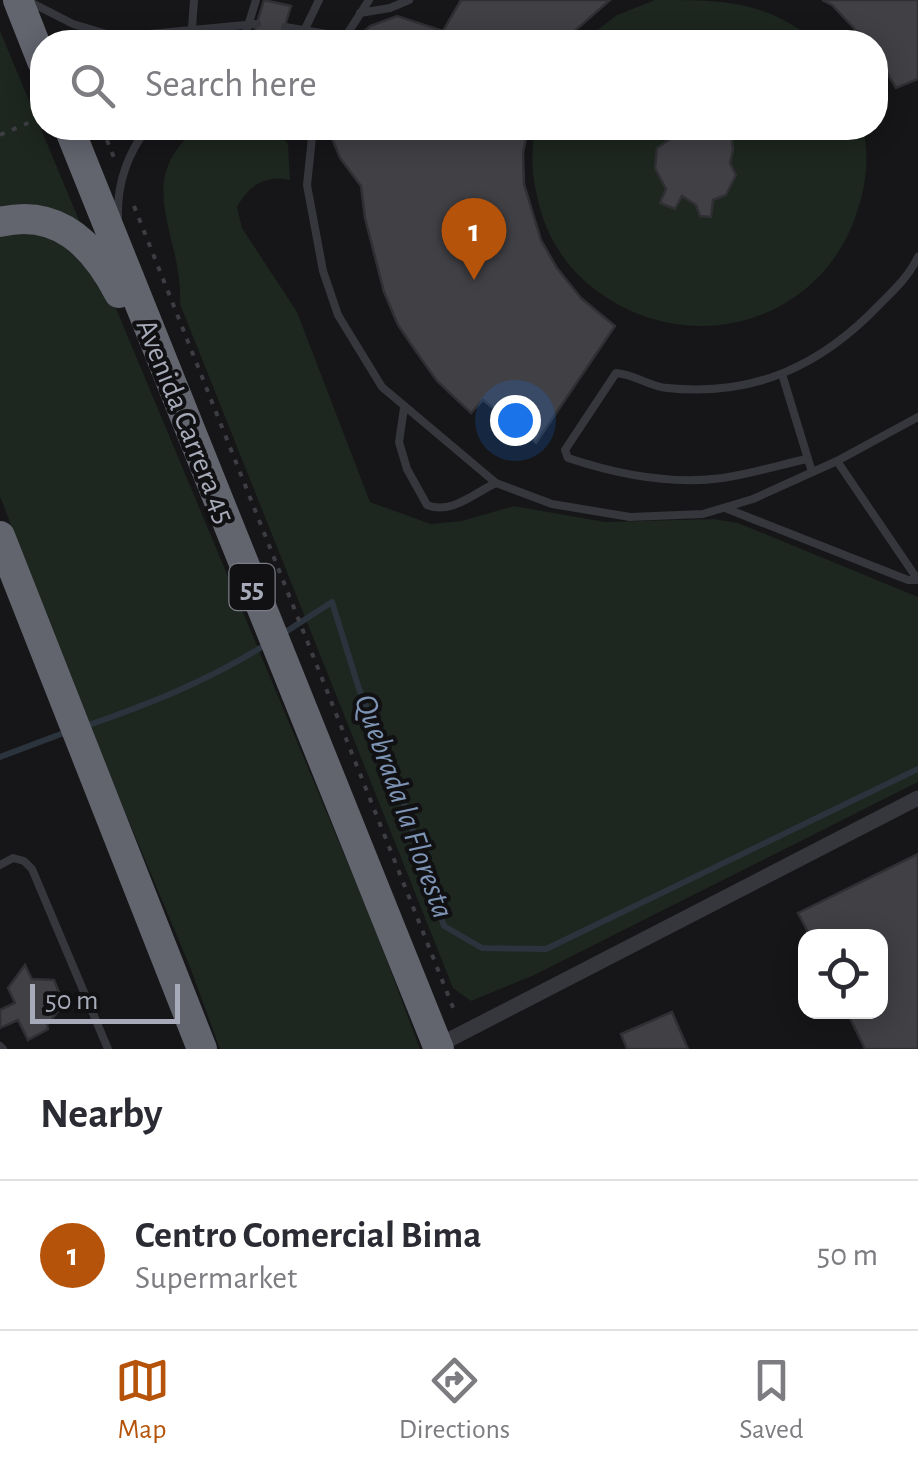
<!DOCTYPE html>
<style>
:root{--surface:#fff;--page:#f7f7f7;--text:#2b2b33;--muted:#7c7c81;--line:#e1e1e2;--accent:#b45309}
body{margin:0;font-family:"Alegreya Sans",sans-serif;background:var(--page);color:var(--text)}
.controls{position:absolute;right:30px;bottom:30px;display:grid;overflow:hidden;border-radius:20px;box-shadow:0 5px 25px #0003}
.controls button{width:90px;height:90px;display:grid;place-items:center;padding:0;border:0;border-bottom:2px solid var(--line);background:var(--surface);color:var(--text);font:50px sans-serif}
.scale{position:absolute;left:30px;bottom:25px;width:150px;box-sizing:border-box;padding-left:10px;border:5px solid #a7aab8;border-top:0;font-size:28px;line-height:35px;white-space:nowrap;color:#a7aab8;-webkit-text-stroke:8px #111113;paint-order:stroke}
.you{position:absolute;left:515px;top:420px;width:35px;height:35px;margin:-25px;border:8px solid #fff;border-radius:50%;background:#1a73e8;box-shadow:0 0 0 15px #1a73e833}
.badge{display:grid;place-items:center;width:65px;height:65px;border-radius:50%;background:var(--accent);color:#fff;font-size:32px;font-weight:700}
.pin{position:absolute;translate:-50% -82px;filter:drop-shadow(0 2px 5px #0008)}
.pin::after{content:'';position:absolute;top:52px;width:35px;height:30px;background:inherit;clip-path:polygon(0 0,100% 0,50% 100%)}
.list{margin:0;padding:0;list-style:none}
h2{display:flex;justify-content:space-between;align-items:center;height:130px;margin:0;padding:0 40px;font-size:42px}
h2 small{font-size:32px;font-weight:400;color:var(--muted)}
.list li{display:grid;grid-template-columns:65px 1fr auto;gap:30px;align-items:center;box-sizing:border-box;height:150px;padding:0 40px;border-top:2px solid var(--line)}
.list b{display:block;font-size:38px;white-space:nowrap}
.list p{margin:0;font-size:32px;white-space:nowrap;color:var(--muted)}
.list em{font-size:32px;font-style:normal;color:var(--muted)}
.icon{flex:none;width:55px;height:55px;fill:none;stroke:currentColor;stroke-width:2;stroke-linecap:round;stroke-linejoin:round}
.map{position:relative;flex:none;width:918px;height:1049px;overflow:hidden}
.search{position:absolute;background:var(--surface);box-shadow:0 5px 25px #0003;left:30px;right:30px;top:30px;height:110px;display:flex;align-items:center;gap:25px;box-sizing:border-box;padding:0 35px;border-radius:40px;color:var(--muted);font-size:38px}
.sheet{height:280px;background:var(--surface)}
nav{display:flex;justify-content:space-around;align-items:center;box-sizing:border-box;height:140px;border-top:2px solid var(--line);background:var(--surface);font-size:28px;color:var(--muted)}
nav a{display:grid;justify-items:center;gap:5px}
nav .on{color:var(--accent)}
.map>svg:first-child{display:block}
</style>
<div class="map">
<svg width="918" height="1049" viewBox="0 0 918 1049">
<rect width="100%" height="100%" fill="#161618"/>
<!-- green -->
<path fill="#1d261f" d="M655 0C724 0 764 0 817 42H582L617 15Z
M0 31 372 921 420 1049H220L190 967 63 664 0 496Z
M198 128H275L288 144 290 180C265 175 249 185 237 207L242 228 297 312 370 502 431 524 462 521 514 506 605 522 714 519 738 523 918 597V782L532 976 471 1001 453 988 180 304C184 236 130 181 198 128Z
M536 128H863C870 158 866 188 855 218 816 326 687 358 597 291 572 273 553 247 543 218 534 189 528 158 536 128Z"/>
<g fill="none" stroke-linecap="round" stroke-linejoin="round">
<!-- stream -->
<path stroke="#2b333c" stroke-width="6" d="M284 633 332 602 359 689 395 776 444 926 482 948 546 949 918 769
M86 726C149 704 208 681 265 645
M0 757 69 731"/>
</g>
<!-- building -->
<path fill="#404045" stroke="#303034" stroke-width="2.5" d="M264 0 291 6 280 42H251Z
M461 0H610L562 42H353L370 26 397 16 443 31Z
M822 0H918V79L896 88 876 54V42H867L832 5Z
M328 128H528L523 153 524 184 541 240 557 268 581 298 615 326 536 443 483 400 471 413 437 381 415 350 398 325 384 292 365 218 361 186 340 158Z
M680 128H696V131L713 137 717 128 731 131 733 150 730 163 736 175 726 195 713 200 711 217 700 216 696 205 682 196 675 209 660 203 666 189 655 168 657 148 680 133Z
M918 854V1049H865L847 1012H880V936H810L798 913Z
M25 965 32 979 54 980 64 1004 47 1025 48 1029 28 1040 18 1020 0 1028V1010L15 1003 8 988Z
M672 1012 688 1049H627L621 1034Z"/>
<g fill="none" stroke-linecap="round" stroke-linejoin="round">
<!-- path -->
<path stroke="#3c3e44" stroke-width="4" stroke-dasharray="5 8" stroke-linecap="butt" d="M102 128 115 160
M0 135 42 117
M134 206 456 1015"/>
<!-- lane -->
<path stroke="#36373d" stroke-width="8" d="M30 2 73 24 117 37 257 24
M360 13 390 8 409 0
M285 27 345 37
M192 28 194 0
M305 29 319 0
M243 42 256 0
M342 42 369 0
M313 128 307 185 323 271 338 315 382 387 496 483 552 504 630 517 703 514 753 499 837 461 918 417
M118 216C117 183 127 155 147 128
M782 374 812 472
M404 408 399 442 407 469 427 505C451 515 474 493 496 483
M807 459C779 465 751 474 723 478 671 485 616 474 568 458L565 450 616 373C634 374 650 387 667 388 754 397 821 366 880 304 895 289 909 276 918 257
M837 461 918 580
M725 508 908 580H917
M0 865 13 858 24 861 32 869 108 1049
M0 1046 3 1049"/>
<!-- street -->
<path stroke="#36373d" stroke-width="15" d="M437 1046 918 798"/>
<!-- highway -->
<path stroke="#62646e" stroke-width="30" d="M18 0 42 61
M69 128 439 1049
M0 222C58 208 94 245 119 293
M0 536 202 1049"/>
</g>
<g text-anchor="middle" stroke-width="8" stroke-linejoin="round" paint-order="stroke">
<!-- shield labels -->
<rect fill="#111113" stroke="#7a7c86" stroke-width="2.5" x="229.5" y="564" width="45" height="46" rx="8"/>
<g font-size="28" font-weight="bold" fill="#a7aab8">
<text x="252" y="597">55</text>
</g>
<!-- street labels -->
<g font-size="30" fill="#a7aab8" stroke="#111113">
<text transform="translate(186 421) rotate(68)" y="10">Avenida Carrera 45</text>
</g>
<!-- water labels -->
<g font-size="32" font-style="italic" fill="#7d94b4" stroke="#111113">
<text transform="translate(405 806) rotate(70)" y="11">Quebrada la Floresta</text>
</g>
</g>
</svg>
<div class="controls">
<button><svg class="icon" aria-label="locate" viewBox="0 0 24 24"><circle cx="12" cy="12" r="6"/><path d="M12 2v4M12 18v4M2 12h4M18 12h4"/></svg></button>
</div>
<div class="scale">50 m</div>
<div class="you"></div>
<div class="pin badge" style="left:474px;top:280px">1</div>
<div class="search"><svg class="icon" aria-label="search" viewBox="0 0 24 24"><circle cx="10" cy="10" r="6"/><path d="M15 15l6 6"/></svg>Search here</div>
</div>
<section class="sheet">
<h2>Nearby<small></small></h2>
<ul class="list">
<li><span class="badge">1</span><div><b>Centro Comercial Bima</b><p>Supermarket</p></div><em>50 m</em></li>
</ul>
</section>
<nav>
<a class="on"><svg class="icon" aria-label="map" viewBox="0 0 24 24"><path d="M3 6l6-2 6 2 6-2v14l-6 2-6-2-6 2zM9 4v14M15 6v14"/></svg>Map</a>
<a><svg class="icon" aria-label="directions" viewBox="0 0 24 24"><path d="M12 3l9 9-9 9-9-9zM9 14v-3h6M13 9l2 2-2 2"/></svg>Directions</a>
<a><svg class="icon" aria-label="saved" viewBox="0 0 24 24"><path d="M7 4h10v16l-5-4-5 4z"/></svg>Saved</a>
</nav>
